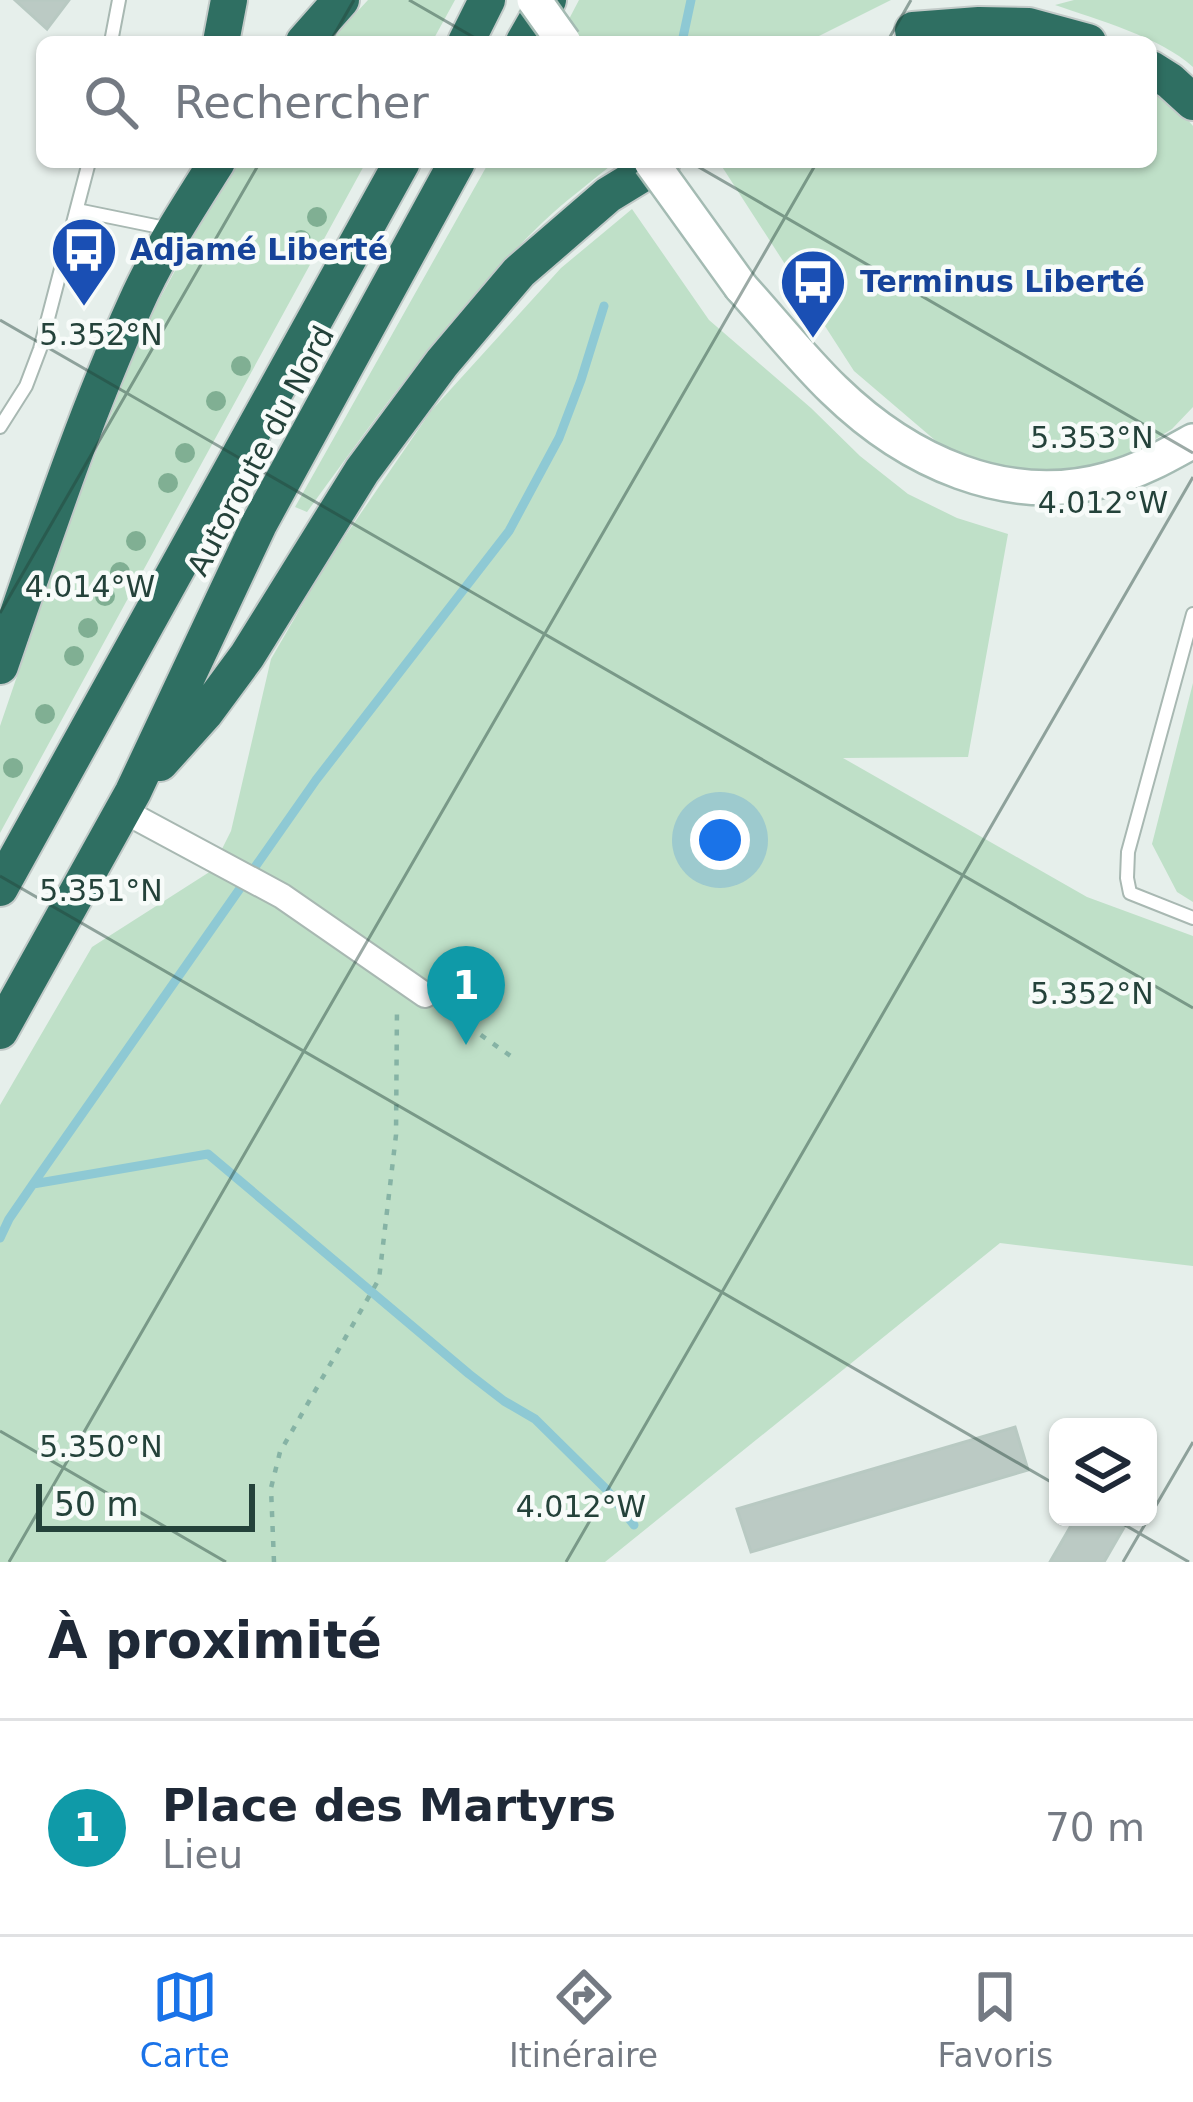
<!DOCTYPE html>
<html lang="fr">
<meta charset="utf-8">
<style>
:root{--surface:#fff;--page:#f2f2f3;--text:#1f2937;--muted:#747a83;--line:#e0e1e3;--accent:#1a73e8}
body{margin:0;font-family:"DejaVu Sans",sans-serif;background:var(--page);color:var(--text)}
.controls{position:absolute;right:36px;bottom:36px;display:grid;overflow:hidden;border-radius:18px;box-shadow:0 3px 9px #0004}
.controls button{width:108px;height:108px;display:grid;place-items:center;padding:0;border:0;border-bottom:3px solid var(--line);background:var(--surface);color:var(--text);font:60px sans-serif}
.scale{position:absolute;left:36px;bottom:30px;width:219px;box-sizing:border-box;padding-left:12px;border:6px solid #24423a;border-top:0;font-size:33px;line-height:42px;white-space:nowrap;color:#24423a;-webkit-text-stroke:9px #f7fbf9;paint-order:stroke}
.you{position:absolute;left:720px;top:840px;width:42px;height:42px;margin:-30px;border:9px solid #fff;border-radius:50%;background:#1a73e8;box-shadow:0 0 0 18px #1a73e833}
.badge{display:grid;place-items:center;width:78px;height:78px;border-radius:50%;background:var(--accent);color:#fff;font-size:39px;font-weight:700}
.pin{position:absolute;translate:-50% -99px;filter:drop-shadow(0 3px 6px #0008)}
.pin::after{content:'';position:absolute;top:63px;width:42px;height:36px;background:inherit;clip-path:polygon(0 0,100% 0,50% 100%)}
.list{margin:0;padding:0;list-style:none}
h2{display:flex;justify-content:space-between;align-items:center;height:156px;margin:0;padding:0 48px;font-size:51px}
h2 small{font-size:39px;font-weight:400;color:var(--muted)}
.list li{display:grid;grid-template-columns:78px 1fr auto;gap:36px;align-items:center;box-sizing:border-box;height:216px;padding:0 48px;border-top:3px solid var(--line)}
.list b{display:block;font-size:45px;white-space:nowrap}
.list p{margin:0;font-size:39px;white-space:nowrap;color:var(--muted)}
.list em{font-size:39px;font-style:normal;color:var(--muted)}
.icon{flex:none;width:66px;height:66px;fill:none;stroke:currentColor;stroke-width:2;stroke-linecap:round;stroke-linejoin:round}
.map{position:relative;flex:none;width:1193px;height:1562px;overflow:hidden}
.search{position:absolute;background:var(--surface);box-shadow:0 3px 9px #0004;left:36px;right:36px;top:36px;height:132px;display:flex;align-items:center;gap:30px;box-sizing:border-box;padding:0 42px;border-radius:18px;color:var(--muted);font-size:45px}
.sheet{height:372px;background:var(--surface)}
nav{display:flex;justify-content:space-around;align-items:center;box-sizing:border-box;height:168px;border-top:3px solid var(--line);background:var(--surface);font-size:33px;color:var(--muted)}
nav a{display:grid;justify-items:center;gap:6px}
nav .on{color:var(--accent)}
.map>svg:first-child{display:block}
</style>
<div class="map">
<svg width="1193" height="1562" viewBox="0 0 1193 1562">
<rect width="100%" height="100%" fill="#e6efeb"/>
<!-- green -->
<path fill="#bfe0c8" d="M368 0H455L432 42H329Z
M579 0H891L807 42H557Z
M1074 0H1193V67C1160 37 1098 20 1055 5Z
M1151 84 1164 92 1193 126V407L1172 429 1136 451 1097 469 1056 475 980 463 943 447 854 371 719 162H1151Z
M239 162H366L0 833V726L70 521 144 328 210 206Z
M489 162H615C591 182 565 201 543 222 453 309 381 411 307 512L295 507Z
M632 209 709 320 811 408 860 456 908 494 957 518 1008 534 968 757 843 758 1087 897 1193 936V1266L1000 1243 605 1562H0V1105L92 947 211 871 231 831 271 659 326 564 431 411 561 268Z
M1193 683V902L1177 892 1152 844Z"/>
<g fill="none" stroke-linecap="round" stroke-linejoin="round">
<!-- stream -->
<path stroke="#8ec9d4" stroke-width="9" d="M682 42 691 0
M33 1184 208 1154 469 1374 504 1401 535 1419 606 1489 634 1525
M0 1238 9 1219 33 1184 316 780 509 531 559 438 581 380 604 306"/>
</g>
<!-- building -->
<path fill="#bbcac4" stroke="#b8c9c2" stroke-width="3" d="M15 0H69L47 29Z
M1015 1427 1028 1470 751 1552 737 1509Z
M1076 1517H1130L1104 1562H1050Z"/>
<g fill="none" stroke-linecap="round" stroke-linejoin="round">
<!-- lane casing -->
<g stroke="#a8b8b2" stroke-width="16">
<path id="lane" d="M111 42 119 0
M77 210 170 229
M0 427 26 386 40 349 89 162
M1193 614 1128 852 1127 878 1130 893 1193 918"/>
</g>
<!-- street casing -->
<g stroke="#a8b8b2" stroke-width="28">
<path id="street" d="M122 810 282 896 425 995"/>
</g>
<!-- secondary casing -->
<g stroke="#a4bbb3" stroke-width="38">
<path id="secondary" d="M741 287C772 321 801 358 834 390 907 461 1007 508 1109 479 1140 471 1166 456 1193 441"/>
</g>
<!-- highway casing -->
<g stroke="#c2cac8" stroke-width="40">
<path id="highway" d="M913 30 979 25 1029 26 1088 42
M221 42 229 0
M304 42 341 0
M466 42 487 0
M524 42 548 0
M1151 69 1170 81 1193 102
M0 666C42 545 82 422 135 305 157 255 188 208 217 162
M160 763 205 713 247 656 362 471 442 363 519 272 608 195 662 162
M0 888 402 162
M0 1031 133 792 259 524 457 162"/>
</g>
<!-- path -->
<path stroke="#86b3a5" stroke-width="4.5" stroke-dasharray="6 9" stroke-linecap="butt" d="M444 1009 512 1057
M274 1562 271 1488 280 1452 379 1279 396 1135 397 1006"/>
<!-- lane -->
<use href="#lane" stroke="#fff" stroke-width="12"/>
<!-- street -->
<use href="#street" stroke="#fff" stroke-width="24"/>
<!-- secondary -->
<use href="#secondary" stroke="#fff" stroke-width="33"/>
<!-- highway -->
<use href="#highway" stroke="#2f6f62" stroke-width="36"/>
<!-- secondary-bridge casing -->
<g stroke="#a4bbb3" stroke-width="38" stroke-linecap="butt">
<path id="secondary-bridge" d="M534 0 564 42
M651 162 741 287"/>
</g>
<!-- secondary-bridge -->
<use href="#secondary-bridge" stroke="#fff" stroke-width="33"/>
</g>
<!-- trees -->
<g fill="#80af93">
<circle cx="317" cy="217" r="10"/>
<circle cx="301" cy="240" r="10"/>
<circle cx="241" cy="366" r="10"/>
<circle cx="216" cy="401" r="10"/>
<circle cx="185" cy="453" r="10"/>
<circle cx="168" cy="483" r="10"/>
<circle cx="136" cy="541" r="10"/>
<circle cx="120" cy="572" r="10"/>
<circle cx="105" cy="596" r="10"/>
<circle cx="88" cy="628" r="10"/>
<circle cx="74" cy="656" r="10"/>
<circle cx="45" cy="714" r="10"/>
<circle cx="13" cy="768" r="10"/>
</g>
<!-- ticks -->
<path fill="none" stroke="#24423a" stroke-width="3" stroke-opacity="0.45" d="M409 0 482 42M330 42 354 0M887 42 911 0M690 162 1193 453M0 320 1193 1008M0 613 260 162M0 876 1058 1486M0 1431 226 1562M1111 1517 1189 1562M9 1562 817 162M566 1562 1193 477M1123 1562 1193 1442"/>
<!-- icons -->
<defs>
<g id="bus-pin" transform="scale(3.45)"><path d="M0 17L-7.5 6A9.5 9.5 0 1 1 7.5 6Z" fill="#1a4fb4" stroke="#f7fbf9"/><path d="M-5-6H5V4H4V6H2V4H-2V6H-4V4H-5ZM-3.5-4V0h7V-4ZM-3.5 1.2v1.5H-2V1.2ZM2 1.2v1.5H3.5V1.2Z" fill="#fff"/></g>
</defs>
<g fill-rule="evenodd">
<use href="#bus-pin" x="84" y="250"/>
<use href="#bus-pin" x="813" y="282"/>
</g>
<g text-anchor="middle" stroke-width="9" stroke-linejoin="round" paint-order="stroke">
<!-- transit labels -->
<g font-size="30" font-weight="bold" fill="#164399" stroke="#f7fbf9" text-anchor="start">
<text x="130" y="260">Adjamé Liberté</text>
<text x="860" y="292">Terminus Liberté</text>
</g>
<!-- street labels -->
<g font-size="30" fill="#24423a" stroke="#f7fbf9">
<text transform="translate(261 451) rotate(-62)" y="10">Autoroute du Nord</text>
</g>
</g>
<g font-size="30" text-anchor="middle" fill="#24423a" stroke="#f7fbf9" stroke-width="9" stroke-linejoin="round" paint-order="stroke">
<text x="101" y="345">5.352°N</text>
<text x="1092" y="448">5.353°N</text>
<text x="1103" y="513">4.012°W</text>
<text x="90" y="597">4.014°W</text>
<text x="101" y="901">5.351°N</text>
<text x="1092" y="1004">5.352°N</text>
<text x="101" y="1457">5.350°N</text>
<text x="581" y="1517">4.012°W</text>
</g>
</svg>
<div class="controls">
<button><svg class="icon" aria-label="layers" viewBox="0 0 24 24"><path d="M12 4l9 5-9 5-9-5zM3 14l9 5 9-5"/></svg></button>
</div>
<div class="scale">50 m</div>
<div class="you"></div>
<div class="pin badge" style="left:466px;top:1045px;background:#0f9aa8">1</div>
<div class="search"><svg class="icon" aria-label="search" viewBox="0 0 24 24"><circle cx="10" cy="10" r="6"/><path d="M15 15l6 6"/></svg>Rechercher</div>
</div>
<section class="sheet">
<h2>À proximité<small></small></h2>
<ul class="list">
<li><span class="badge" style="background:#0f9aa8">1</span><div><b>Place des Martyrs</b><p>Lieu</p></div><em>70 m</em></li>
</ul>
</section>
<nav>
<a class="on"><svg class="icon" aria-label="map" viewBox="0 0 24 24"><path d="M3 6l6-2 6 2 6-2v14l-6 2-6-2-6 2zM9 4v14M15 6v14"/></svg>Carte</a>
<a><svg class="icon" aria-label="directions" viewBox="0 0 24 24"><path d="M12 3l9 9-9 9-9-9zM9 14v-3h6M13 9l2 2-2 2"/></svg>Itinéraire</a>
<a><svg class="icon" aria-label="saved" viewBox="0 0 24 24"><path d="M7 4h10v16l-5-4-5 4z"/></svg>Favoris</a>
</nav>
